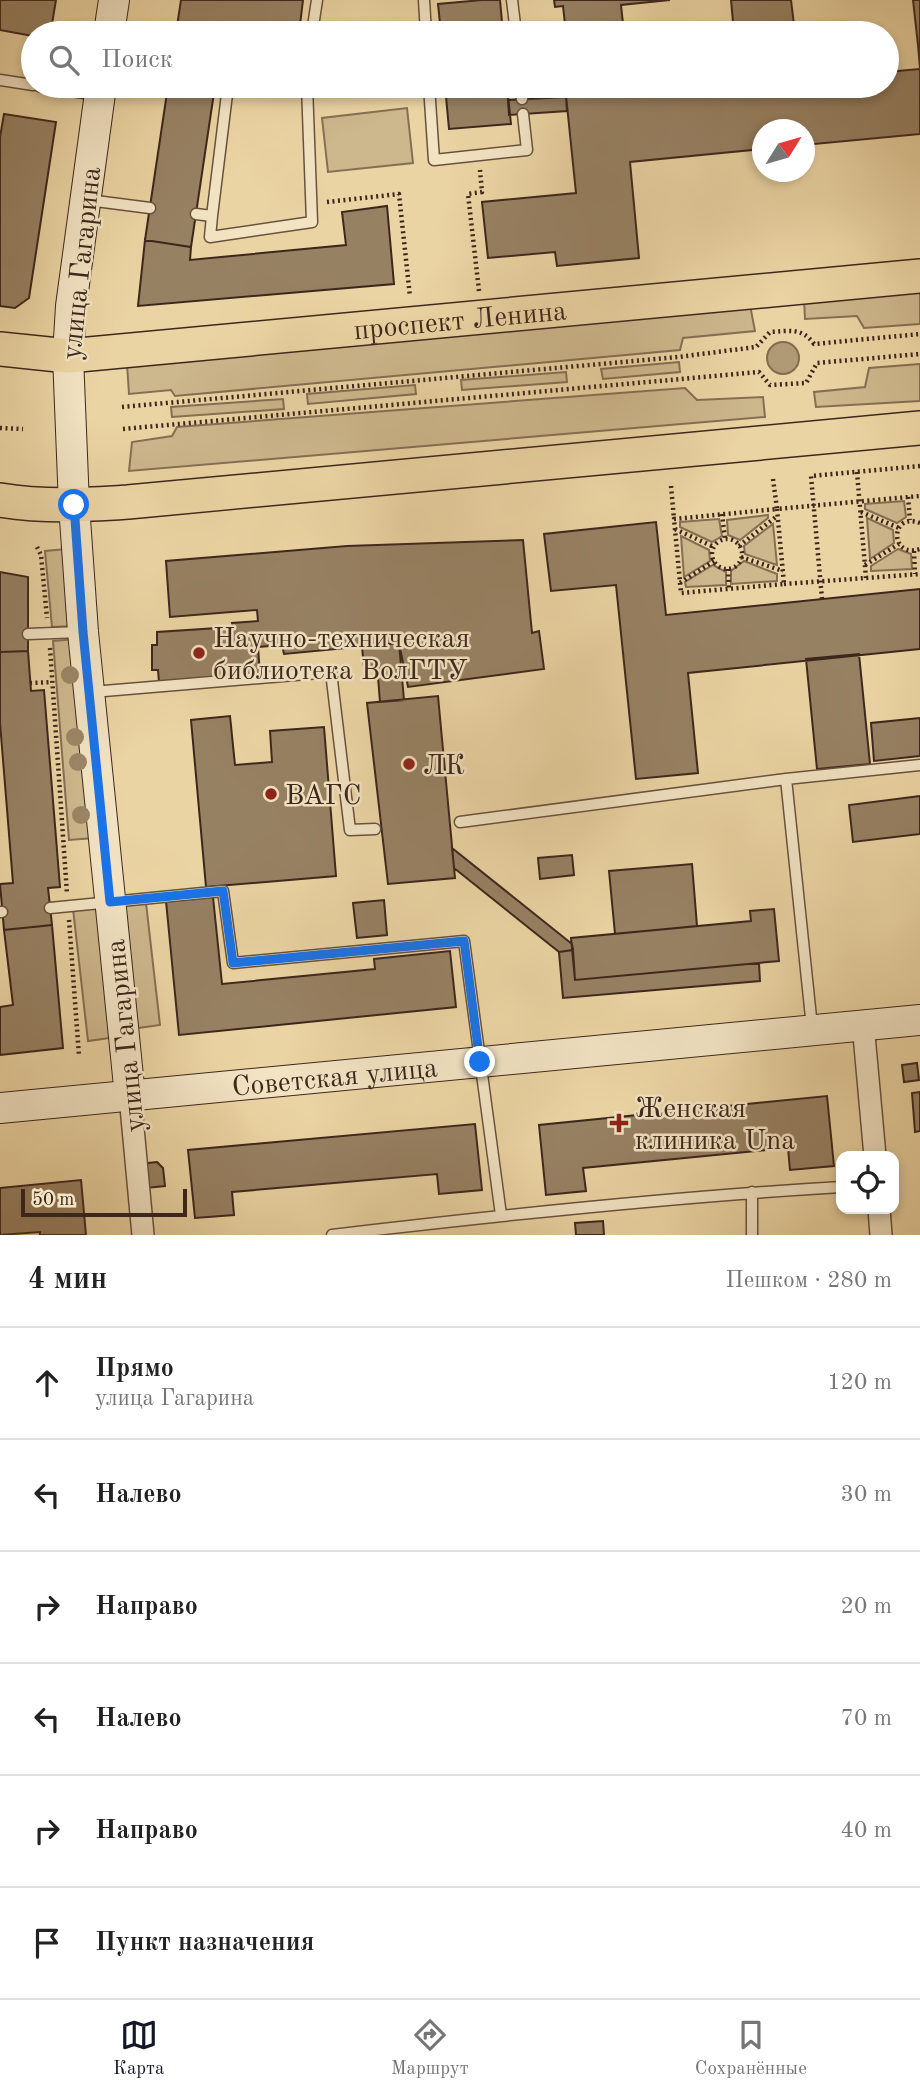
<!DOCTYPE html>
<html lang="ru">
<meta charset="utf-8">
<style>
:root{--surface:#fff;--page:#f6f6f6;--text:#222;--muted:#767676;--line:#e0e0e0;--accent:#111827}
body{margin:0;font-family:"Old Standard TT",serif;background:var(--page);color:var(--text)}
.controls{position:absolute;right:21px;bottom:21px;display:grid;overflow:hidden;border-radius:14px;box-shadow:0 4px 10px #0003}
.controls button{width:63px;height:63px;display:grid;place-items:center;padding:0;border:0;border-bottom:2px solid var(--line);background:var(--surface);color:var(--text);font:35px sans-serif}
.compass{position:absolute;left:752px;top:119px;width:63px;height:63px;border-radius:50%;background:var(--surface);box-shadow:0 4px 10px #0003;rotate:53deg}
.scale{position:absolute;left:21px;bottom:18px;width:166px;box-sizing:border-box;padding-left:7px;border:4px solid #3d271d;border-top:0;font-size:19px;line-height:24px;white-space:nowrap;color:#3d271d;-webkit-text-stroke:5px #f2e3c3;paint-order:stroke}
.stop{position:absolute;width:21px;height:21px;margin:-16px;border:5px solid #1a73e8;border-radius:50%;background:#fff}
.stop.end{background:#1a73e8;border-color:#fff;box-shadow:0 2px 7px #0008}
.list{margin:0;padding:0;list-style:none}
h2{display:flex;justify-content:space-between;align-items:center;height:91px;margin:0;padding:0 28px;font-size:30px}
h2 small{font-size:23px;font-weight:400;color:var(--muted)}
.list li{display:grid;grid-template-columns:46px 1fr auto;gap:21px;align-items:center;box-sizing:border-box;height:112px;padding:0 28px;border-top:2px solid var(--line)}
.list b{display:block;font-size:26px;white-space:nowrap}
.list p{margin:0;font-size:23px;white-space:nowrap;color:var(--muted)}
.list em{font-size:23px;font-style:normal;color:var(--muted)}
.icon{flex:none;width:38px;height:38px;fill:none;stroke:currentColor;stroke-width:2;stroke-linecap:round;stroke-linejoin:round}
.map{position:relative;flex:none;width:920px;height:1235px;overflow:hidden}
.search{position:absolute;background:var(--surface);box-shadow:0 4px 10px #0003;left:21px;right:21px;top:21px;height:77px;display:flex;align-items:center;gap:18px;box-sizing:border-box;padding:0 24px;border-radius:38px;color:var(--muted);font-size:26px}
.sheet{height:763px;background:var(--surface)}
nav{display:flex;justify-content:space-around;align-items:center;box-sizing:border-box;height:98px;border-top:2px solid var(--line);background:var(--surface);font-size:19px;color:var(--muted)}
nav a{display:grid;justify-items:center;gap:4px}
nav .on{color:var(--accent)}
.map>svg:first-child{display:block}
</style>
<div class="map">
<svg width="920" height="1235" viewBox="0 0 920 1235">
<rect width="100%" height="100%" fill="#ebd4a3"/>
<filter id="stains"><feTurbulence type="fractalNoise" baseFrequency=".00286" numOctaves="4"/><feColorMatrix values="0 0 0 0 .2 0 0 0 0 .09 0 0 0 0 .02 0 0 0 .5 -.17"/></filter>
<radialGradient id="worn" r=".72"><stop offset=".6" stop-color="#630" stop-opacity="0"/><stop offset="1" stop-color="#630" stop-opacity=".3"/></radialGradient>
<!-- green -->
<path fill="#cdb78c" stroke="#856f54" stroke-width="2" d="M407 108 413 163 328 172 322 118Z
M920 288V324L864 328 857 316 805 319 804 299Z
M750 305 755 331 683 338 680 350 175 396 171 390 129 394 127 364Z
M679 362 680 372 603 379 601 369Z
M920 364V401L816 407 814 392 865 387 869 368Z
M566 372 567 382 462 390 461 380Z
M415 385 416 394 308 404 307 394Z
M685 388 697 400 763 397 765 417 129 471 132 442 172 436 177 427Z
M283 399 284 409 172 417 171 407Z
M904 501 906 517 897 523 865 509V504Z
M768 515V518L740 540 728 535 727 520Z
M867 518 893 530 894 543 870 559Z
M719 519 722 536 712 542 680 527V522Z
M773 524 777 565 745 554 744 546Z
M681 536 709 550 710 561 684 577Z
M66 549 73 626 52 627 45 551Z
M898 549 911 554 912 569 871 571V566Z
M744 561 777 574V581L731 584V571Z
M713 565 726 572V585L686 587 685 582Z
M77 639 94 838 69 840 53 641Z
M146 903 160 1025 131 1029 117 906Z
M103 906 117 1037 88 1041 73 909Z"/>
<!-- water -->
<path fill="#b09975" stroke="#826b52" stroke-width="2" d="M767 358a16 16 0 1 1 32 0a16 16 0 1 1-32 0Z"/>
<!-- building -->
<path fill="#978163" stroke="#3d271d" stroke-width="2" d="M0 0H56L52 24 39 33H33V36L0 30Z
M181 0H303L299 33H259L223 28 222 33H176Z
M482 0H500L503 33H441L438 4Z
M554 0H670L621 5 624 33H566L563 6 555 7Z
M731 0H791L795 33H734Z
M913 0H920V68L918 45Z
M920 69V134L804 145V130H762V149L630 162 639 258 557 266 555 252 488 258 482 202 576 193 565 86H620L621 96 728 86H887V72Z
M168 86H215L191 247 145 240Z
M445 86H507L511 124 449 129Z
M566 97 567 111 509 115 508 100Z
M4 114 56 122 29 298 15 308 0 306V137Z
M387 206 394 284 138 306 145 240 191 247 190 260 346 245 342 212Z
M656 522 666 615 920 589V649L688 673 698 773 636 779 616 585 551 591 544 534Z
M523 540 532 633 539 631 544 669 408 687 399 643 284 654 282 645 258 647 260 674 159 682 158 670H152V645H157V632L233 627 232 623 258 621 257 610 170 617 166 561 347 546Z
M0 572 28 577V651L0 652Z
M399 643 404 700 380 702 377 665 364 667 362 647Z
M28 651 31 691 44 690 60 887 48 888 52 925 4 930 0 884 13 883 0 723V652Z
M859 654 870 764 817 769 806 659Z
M438 696 455 878 388 884 367 703Z
M230 716 235 765 272 762 270 731 324 727 336 876 206 887 191 720Z
M920 718V756L874 761 871 723Z
M920 796V834L853 842 849 805Z
M452 848 572 944 573 950 559 952 454 868Z
M572 855 574 875 540 879 538 858Z
M692 864 697 926 615 934 609 871Z
M213 897 222 984 375 969 374 959 450 951 456 1007 179 1035 166 901Z
M384 900 387 935 357 938 353 903Z
M774 909 779 961 575 980 571 938 751 921 750 911Z
M52 925 63 1048 0 1055V1007L13 1005 4 930Z
M573 950 575 980 759 963 760 981 563 998 559 952Z
M917 1063 919 1080 904 1082 902 1065Z
M920 1092V1131L915 1132 912 1093Z
M827 1096 834 1166 790 1170 788 1148 583 1168 586 1191 546 1195 539 1125Z
M475 1124 482 1190 439 1194 437 1174 232 1192 234 1215 195 1218 188 1150Z
M157 1162 163 1168 165 1186 146 1188 145 1167 148 1163Z
M81 1180 86 1235H40V1232L0 1235V1188Z
M603 1221 604 1235H576L575 1223Z"/>
<g fill="none" stroke-linecap="round" stroke-linejoin="round">
<!-- lane casing -->
<g stroke="#68523e" stroke-width="13">
<path id="lane" d="M424 0 426 33
M512 0 516 33
M312 33 317 0
M0 80 33 85
M39 86 97 95
M429 86 434 160 527 150 523 114
M521 86 522 99
M88 200 150 208
M196 214 212 216 228 86
M212 216 210 237 312 222 307 86
M28 634 80 632
M92 692 331 672 350 830 375 829
M786 779 920 765
M460 822 786 779 812 1027
M50 908 223 891 233 963 464 941 501 1215
M0 912H2
M752 1192V1235
M332 1235C501 1215 671 1197 841 1187"/>
</g>
<!-- street casing -->
<g stroke="#68523e" stroke-width="24">
<path id="street" d="M863 1024 875 1156
M130 1096 143 1235
M879 1209 881 1235"/>
</g>
<!-- secondary casing -->
<g stroke="#3d271d" stroke-width="32">
<g id="secondary">
<path d="M109 33 114 0"/>
<path d="M101 86 71 306 68 356 74 505 83 632 130 1096"/>
<path id="s1" d="M0 1108 920 1020"/>
</g>
</g>
<!-- primary casing -->
<g stroke="#3d271d" stroke-width="36">
<g id="primary">
<path id="s2" d="M0 349 68 356 920 276"/>
<path d="M0 500C43 507 84 505 128 502L920 428"/>
</g>
</g>
<!-- path -->
<path stroke="#3d271d" stroke-width="4.5" stroke-dasharray="2 3.5" stroke-linecap="butt" d="M327 202 399 194 410 297
M479 291 468 194 482 192 480 170
M122 407 678 357 756 347 770 332C788 331 802 327 814 344L920 334
M0 428 23 429
M123 429 759 372 770 385 806 383 817 363 920 354
M857 472 866 578
M773 479 777 509 920 496
M671 486 674 519
M908 497 910 520
M777 509 784 584 681 593 674 519Z
M861 512 899 528
M722 514 725 539
M920 523C890 511 889 559 920 549
M675 529 714 547
M712 554a15 15 0 1 1 30 0a15 15 0 1 1-30 0Z
M739 546 777 516
M37 547 41 555 47 618
M914 551 915 574
M741 557 783 571
M865 565 899 544
M728 569 729 589
M680 583 714 561
M784 584 920 574
M822 599 811 476 920 466
M50 648 67 894
M30 683 52 682
M69 920 79 1056"/>
<!-- lane -->
<use href="#lane" stroke="#f2e3c3" stroke-width="10"/>
<!-- street -->
<use href="#street" stroke="#f2e3c3" stroke-width="21"/>
<!-- secondary -->
<use href="#secondary" stroke="#f2e3c3" stroke-width="30"/>
<!-- primary -->
<use href="#primary" stroke="#ebd4a3" stroke-width="33"/>
</g>
<!-- trees -->
<g fill="#9b8565">
<circle cx="70" cy="675" r="9"/>
<circle cx="75" cy="737" r="9"/>
<circle cx="78" cy="762" r="9"/>
<circle cx="81" cy="815" r="9"/>
</g>
<g fill="none" stroke-linecap="round" stroke-linejoin="round">
<!-- route -->
<path stroke="#1a73e8" stroke-width="9" d="M74 505 83 632 110 902 223 891 233 963 464 941 480 1062"/>
</g>
<!-- markers -->
<g fill="#8f2418" stroke="#f2e3c3" stroke-width="2.5">
<circle cx="199" cy="653" r="7"/>
<circle cx="409" cy="764" r="7"/>
<circle cx="271" cy="794" r="7"/>
<path d="M615.5 1112.5h7v7h7v7h-7v7h-7v-7h-7v-7h7z"/>
</g>
<g text-anchor="middle" stroke-width="5" stroke-linejoin="round" paint-order="stroke">
<!-- street labels -->
<g font-size="28" fill="#3d271d" stroke="#f2e3c3">
<text transform="translate(80 263) rotate(-84)" y="10">улица Гагарина</text>
<text dy="10" stroke="none"><textPath href="#s2" startOffset="462">проспект Ленина</textPath></text>
<text transform="translate(124 1036) rotate(-96)" y="10">улица Гагарина</text>
<text dy="10" stroke="none"><textPath href="#s1" startOffset="336">Советская улица</textPath></text>
</g>
<!-- poi labels -->
<g font-size="28" fill="#3d271d" stroke="#f2e3c3" text-anchor="start">
<text x="213" y="647">Научно-техническая<tspan x="213" dy="32">библиотека ВолГТУ</tspan></text>
<text x="423" y="774">ЛК</text>
<text x="285" y="804">ВАГС</text>
<text x="635" y="1117">Женская<tspan x="635" dy="32">клиника Una</tspan></text>
</g>
</g>
<rect width="100%" height="100%" filter="url(#stains)"/>
<rect width="100%" height="100%" fill="url(#worn)"/>
</svg>
<div class="controls">
<button><svg class="icon" aria-label="locate" viewBox="0 0 24 24"><circle cx="12" cy="12" r="6"/><path d="M12 2v4M12 18v4M2 12h4M18 12h4"/></svg></button>
</div>
<svg class="compass" viewBox="-18 -18 36 36"><path d="M0-13l5 13h-10z" fill="#e53935"/><path d="M0 13l5-13h-10z" fill="#767676"/></svg>
<div class="scale">50 m</div>
<div class="stop" style="left:74px;top:505px"></div>
<div class="stop end" style="left:480px;top:1062px"></div>
<div class="search"><svg class="icon" aria-label="search" viewBox="0 0 24 24"><circle cx="10" cy="10" r="6"/><path d="M15 15l6 6"/></svg>Поиск</div>
</div>
<section class="sheet">
<h2>4 мин<small>Пешком · 280 m</small></h2>
<ul class="list">
<li><svg class="icon" aria-label="ahead" viewBox="0 0 24 24"><path d="M12 20V5M6 11l6-6 6 6"/></svg><div><b>Прямо</b><p>улица Гагарина</p></div><em>120 m</em></li>
<li><svg class="icon" aria-label="left" viewBox="0 0 24 24"><path d="M17 20v-9H6M10 6l-5 5 5 5"/></svg><div><b>Налево</b></div><em>30 m</em></li>
<li><svg class="icon" aria-label="right" viewBox="0 0 24 24"><path d="M7 20v-9h11M14 6l5 5-5 5"/></svg><div><b>Направо</b></div><em>20 m</em></li>
<li><svg class="icon" aria-label="left" viewBox="0 0 24 24"><path d="M17 20v-9H6M10 6l-5 5 5 5"/></svg><div><b>Налево</b></div><em>70 m</em></li>
<li><svg class="icon" aria-label="right" viewBox="0 0 24 24"><path d="M7 20v-9h11M14 6l5 5-5 5"/></svg><div><b>Направо</b></div><em>40 m</em></li>
<li><svg class="icon" aria-label="arrive" viewBox="0 0 24 24"><path d="M6 21V4h12l-3 4 3 4H6"/></svg><div><b>Пункт назначения</b></div></li>
</ul>
</section>
<nav>
<a class="on"><svg class="icon" aria-label="map" viewBox="0 0 24 24"><path d="M3 6l6-2 6 2 6-2v14l-6 2-6-2-6 2zM9 4v14M15 6v14"/></svg>Карта</a>
<a><svg class="icon" aria-label="directions" viewBox="0 0 24 24"><path d="M12 3l9 9-9 9-9-9zM9 14v-3h6M13 9l2 2-2 2"/></svg>Маршрут</a>
<a><svg class="icon" aria-label="saved" viewBox="0 0 24 24"><path d="M7 4h10v16l-5-4-5 4z"/></svg>Сохранённые</a>
</nav>
